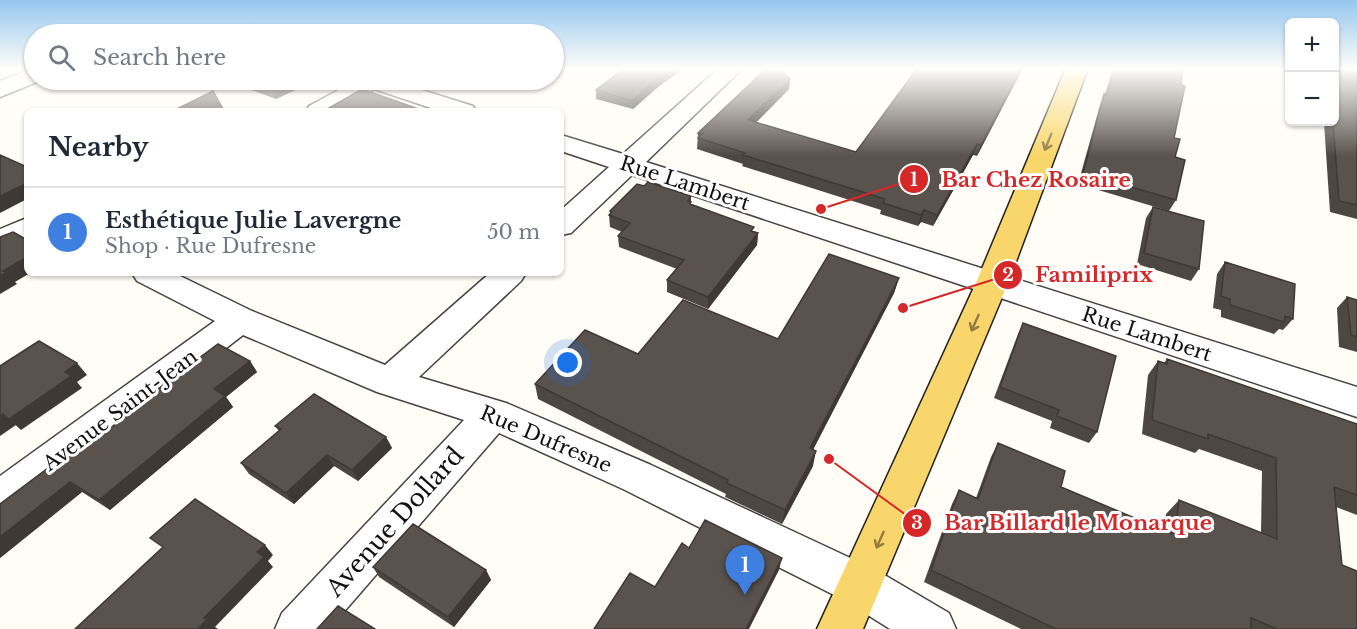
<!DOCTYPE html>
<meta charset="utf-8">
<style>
:root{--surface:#fff;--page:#f6f6f7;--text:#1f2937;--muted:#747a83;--line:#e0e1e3;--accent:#0f766e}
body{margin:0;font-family:"Libre Baskerville",serif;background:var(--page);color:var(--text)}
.controls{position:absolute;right:18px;top:18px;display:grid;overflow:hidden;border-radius:9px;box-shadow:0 2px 4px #0004}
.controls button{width:54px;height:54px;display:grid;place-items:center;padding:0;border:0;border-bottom:2px solid var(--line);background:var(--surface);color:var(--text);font:30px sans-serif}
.you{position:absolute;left:568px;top:363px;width:21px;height:21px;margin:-15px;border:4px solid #fff;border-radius:50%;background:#1a73e8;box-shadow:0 0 0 9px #1a73e833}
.badge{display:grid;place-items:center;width:39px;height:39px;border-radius:50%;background:var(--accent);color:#fff;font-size:20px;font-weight:700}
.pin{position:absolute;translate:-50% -50px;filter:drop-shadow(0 2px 3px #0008)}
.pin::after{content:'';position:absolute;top:32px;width:21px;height:18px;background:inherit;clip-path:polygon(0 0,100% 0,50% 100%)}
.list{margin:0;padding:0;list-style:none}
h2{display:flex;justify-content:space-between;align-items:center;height:78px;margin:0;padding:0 24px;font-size:26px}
h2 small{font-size:20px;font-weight:400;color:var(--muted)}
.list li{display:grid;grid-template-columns:39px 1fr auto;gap:18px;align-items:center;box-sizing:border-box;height:90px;padding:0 24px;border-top:2px solid var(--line)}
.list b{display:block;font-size:22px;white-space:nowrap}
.list p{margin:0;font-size:20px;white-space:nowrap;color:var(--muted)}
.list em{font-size:20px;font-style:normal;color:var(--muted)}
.icon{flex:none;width:33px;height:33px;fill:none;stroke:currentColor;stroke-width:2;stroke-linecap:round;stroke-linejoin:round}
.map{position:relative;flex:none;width:1357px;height:629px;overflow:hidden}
.search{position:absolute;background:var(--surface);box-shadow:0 2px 4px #0004;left:24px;top:24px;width:540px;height:66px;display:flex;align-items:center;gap:15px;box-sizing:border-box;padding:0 21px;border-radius:33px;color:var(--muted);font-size:22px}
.panel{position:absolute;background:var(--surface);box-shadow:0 2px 4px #0004;left:24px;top:108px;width:540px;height:168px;border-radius:9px}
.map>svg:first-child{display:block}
</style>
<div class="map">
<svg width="1357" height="629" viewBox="0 0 1357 629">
<rect width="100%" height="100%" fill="#fffdf5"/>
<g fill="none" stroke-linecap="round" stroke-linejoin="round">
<!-- minor casing -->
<g stroke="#444" stroke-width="3">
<path id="minor" d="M34 68V80H42L0 97V81Z
M719 68H743L646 162 1357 387V417L632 175 571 233 561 235V210L609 167 561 151V135L623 154Z
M357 80H390L473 106 476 111H440L374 89 336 111H306L309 106Z
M27 218V239L0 252V229Z
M132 273H174L252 311 385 365 490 273H526L521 281 419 377 506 403 651 465 876 570 949 613 956 629H890L844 600 623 489 499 433 329 629H275L282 613 464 420 377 392 243 335 14 512 0 517V476L215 321 137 281Z"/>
</g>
<!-- major casing -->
<g stroke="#222" stroke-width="3">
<path id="major" d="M1066 68H1088L1008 283 863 629H817L976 283Z"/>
</g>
<!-- minor -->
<use href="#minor" fill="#fff" fill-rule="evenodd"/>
<!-- major -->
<use href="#major" fill="#f9d66b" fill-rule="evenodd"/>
</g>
<!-- wall -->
<path fill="#4d4742" d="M625 68H684L658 87 633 109 596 99V90Z
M917 68H1023L977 156 973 155 933 226 921 222 918 226 880 214 881 210 742 166 743 164 697 149 698 133 790 79 789 89 756 122 856 152 905 85Z
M1113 68H1183L1174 138 1176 200 1169 211 1078 184 1100 105 1105 94Z
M1285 68H1290V96L1287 95Z
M1357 68V219L1330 212 1324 123H1291V122H1335Z
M224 80H313L314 81 276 99Z
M480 80H520L507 89Z
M644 186 691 196V204L758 233 757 245 708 309 667 292V280L677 269 619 247 618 236 622 232 610 227 609 215 610 214V211Z
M1153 207 1199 269 1191 281 1137 264 1146 218Z
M1225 262 1293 319 1283 330 1279 329 1274 334 1221 317V310L1213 308 1217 274Z
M899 278 894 293 813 450V466L782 524 725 497 726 494 538 399 535 384 638 354 778 339Z
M1347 297 1357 300V352L1339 347 1337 308Z
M1023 323 1097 432 1089 443 1050 428 1052 421 994 398 1018 334Z
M1167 359 1357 424V515L1336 507 1342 565 1357 629H1021L924 582 952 504 959 490 976 498 991 457 998 443 1061 487 1164 530 1166 514 1179 500 1261 533 1262 471 1199 449 1195 453 1142 434 1148 375 1158 361 1164 363Z
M250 361 257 372 226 397 233 407 110 510 82 492 0 558V504L100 436 145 402 143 400Z
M275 426 386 437 392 448 358 481 334 466 294 504 249 474 241 463 279 431Z
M373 567 486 570 491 580 454 627 379 577Z"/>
<!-- shaded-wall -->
<path fill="#3f3936" d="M672 68H684L658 87 633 109 632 101 657 78Z
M1021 68H1023L977 156 981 145Z
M790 79 789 89 748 131V120Z
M291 80H313L314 81 276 99 271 89Z
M505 80H520L507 89Z
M977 144 973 155 933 226 937 215Z
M27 183V199L0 213V196Z
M924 210 921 222 918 226 921 215Z
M758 233 757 245 708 309V297Z
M27 257V273H30L15 282 17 284 0 294V276L3 271Z
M899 278 894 293 806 463 810 448Z
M250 361 257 372 226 397 233 407 110 510 99 500 214 389Z
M77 363 87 375 77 382 82 388 21 430 9 419 65 372Z
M3 414 16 425 0 436V416Z
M386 437 392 448 358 481 352 470Z
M816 451 813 466 782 524 785 510Z
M327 455 334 466 294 504 286 493Z
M70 482 82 492 0 558V537Z
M265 545 273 555 268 561 273 567 215 627 218 629H198L204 618 257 552Z
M782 558 779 570 749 629H746Z
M486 570 491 580 454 627 448 617Z"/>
<!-- building -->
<path fill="#5a524d" stroke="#3f3936" stroke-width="1.5" d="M625 68H672L657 78 632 101 596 90Z
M767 68H779L790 79 748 120 856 152 905 85 917 68H1021L981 145 977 144 937 215 924 210 921 215 883 203 885 199 743 155 745 153 698 138 702 134 698 133Z
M1115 68H1183L1181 85 1185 86 1174 138 1180 139 1175 157 1185 160 1176 200 1083 173 1104 94 1107 95Z
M1335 68H1357V205L1339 201 1333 122H1335Z
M246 80H291L271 89Z
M362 89 424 111H336L329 108Z
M213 91 224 111H173Z
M0 155 27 167V183L0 196Z
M648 182 691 196 688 201 691 202 690 204 754 227 751 231 758 233 708 297 667 280 684 260 618 236 630 223 609 215 612 212 610 211 637 184 644 186Z
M1153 207 1204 221 1199 269 1144 253Z
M13 232 27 240V257L3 271 7 272 0 276V237Z
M829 254 899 278 810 448 816 451 785 510 727 483 728 480 535 384 585 330 638 354 683 300 778 339Z
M1225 262 1295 284 1293 319 1285 316 1284 322 1230 305V299L1221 296Z
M1347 297 1357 300V337L1351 335Z
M1023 323 1116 356 1097 432 1057 416 1059 410 1000 387Z
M39 341 77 363 65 372 71 376 9 419 3 414 0 416V366Z
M218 344 250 361 214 389 225 396 99 500 70 482 0 537V504L83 442 87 445 100 436 145 401 143 400Z
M1167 359 1357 424V495L1334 487 1342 565 1357 571V629H1277L1251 618V629H1056L931 570 959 490 978 499 998 443 1065 471 1061 487 1175 535 1179 500 1277 539 1276 458 1208 434V439L1152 420 1158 361 1167 364Z
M314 394 386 437 352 470 327 455 286 493 241 463 281 429 275 426Z
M195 499 265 545 257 552 264 557 204 618 207 619 198 629H75L163 547 150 538Z
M705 520 782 558 746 629H594L630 573 655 587 682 543 689 548Z
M413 524 486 570 448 617 373 567Z
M338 606 375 629H317Z"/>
<!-- one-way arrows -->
<defs><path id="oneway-shaft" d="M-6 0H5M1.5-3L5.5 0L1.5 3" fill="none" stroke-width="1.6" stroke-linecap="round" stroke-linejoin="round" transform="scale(1.5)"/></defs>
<g stroke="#917d42">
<use href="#oneway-shaft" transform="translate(1048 142) rotate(112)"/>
<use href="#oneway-shaft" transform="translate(975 323) rotate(114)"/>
<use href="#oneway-shaft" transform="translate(880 540) rotate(114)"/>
</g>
<!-- sky -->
<linearGradient id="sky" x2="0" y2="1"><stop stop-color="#95c6ee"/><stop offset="0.44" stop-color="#fffefa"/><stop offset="1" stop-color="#fffefa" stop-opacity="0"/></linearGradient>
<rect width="1357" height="156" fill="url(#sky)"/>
<g text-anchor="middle" stroke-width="6" stroke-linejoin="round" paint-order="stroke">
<!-- street labels -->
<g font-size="20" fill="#111" stroke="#fff">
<text transform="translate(685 183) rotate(18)" y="7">Rue Lambert</text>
<text transform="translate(1147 334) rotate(18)" y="7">Rue Lambert</text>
<text transform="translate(120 410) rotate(-37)" y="7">Avenue Saint-Jean</text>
<text transform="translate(546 439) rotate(23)" y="7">Rue Dufresne</text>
</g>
<!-- near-street labels -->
<g font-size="24" fill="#111" stroke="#fff">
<text transform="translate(395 522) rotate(-48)" y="8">Avenue Dollard</text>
</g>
</g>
<!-- callouts -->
<path fill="none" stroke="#d62828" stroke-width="2" d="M821 209L914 179M903 308L1008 275M829 459L917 523"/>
<g fill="#d62828" stroke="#fff" stroke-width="2">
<circle cx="821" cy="209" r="6"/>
<circle cx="903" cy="308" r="6"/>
<circle cx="829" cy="459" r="6"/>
<circle cx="914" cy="179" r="15"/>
<circle cx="1008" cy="275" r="15"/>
<circle cx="917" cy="523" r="15"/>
</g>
<g font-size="18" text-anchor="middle" font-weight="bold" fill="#fff">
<text x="914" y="186">1</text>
<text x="1008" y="281">2</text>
<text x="917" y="529">3</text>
</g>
<g font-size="21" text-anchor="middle" font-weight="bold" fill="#d62828" stroke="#fff" stroke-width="6" stroke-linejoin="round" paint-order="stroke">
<text x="1036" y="187">Bar Chez Rosaire</text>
<text x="1094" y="282">Familiprix</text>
<text x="1078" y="530">Bar Billard le Monarque</text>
</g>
</svg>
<div class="controls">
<button>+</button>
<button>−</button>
</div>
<div class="you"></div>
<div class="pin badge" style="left:745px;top:595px;background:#3f7fe0">1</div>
<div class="search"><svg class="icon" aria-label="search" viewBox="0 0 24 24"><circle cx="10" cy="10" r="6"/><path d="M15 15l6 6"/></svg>Search here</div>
<section class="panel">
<h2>Nearby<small></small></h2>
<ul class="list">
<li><span class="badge" style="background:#3f7fe0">1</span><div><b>Esthétique Julie Lavergne</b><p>Shop · Rue Dufresne</p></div><em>50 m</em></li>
</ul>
</section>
</div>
